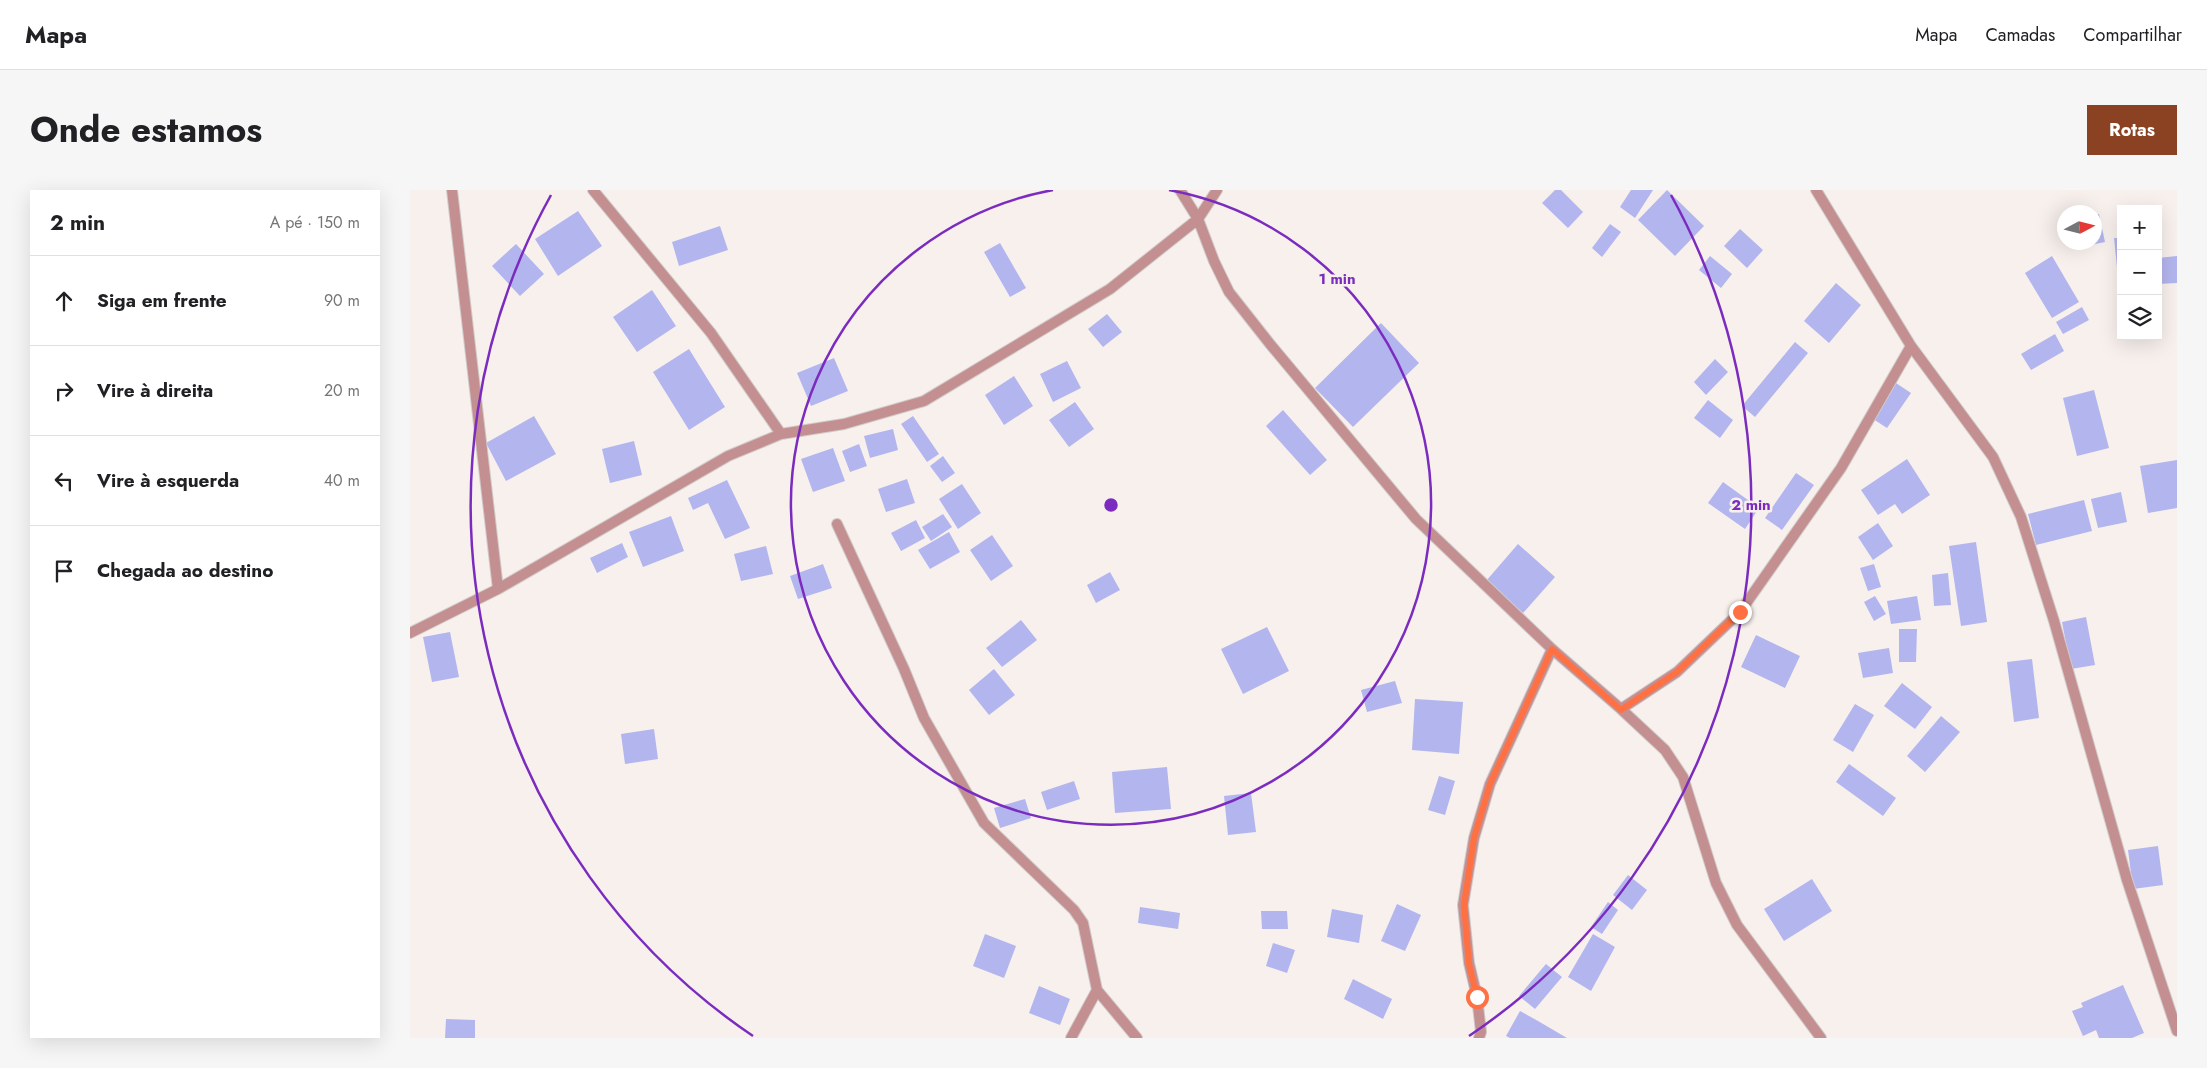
<!DOCTYPE html>
<html lang="pt">
<meta charset="utf-8">
<style>
:root{--surface:#fff;--page:#f6f6f6;--text:#202124;--muted:#757577;--line:#e0e0e0;--accent:#8b4223}
body{margin:0;font-family:Jost,sans-serif;background:var(--page);color:var(--text)}
.controls{position:absolute;right:15px;top:15px;display:grid;overflow:hidden;border-radius:0px;box-shadow:0 5px 20px #0002}
.controls button{width:45px;height:45px;display:grid;place-items:center;padding:0;border:0;border-bottom:1px solid var(--line);background:var(--surface);color:var(--text);font:25px sans-serif}
.compass{position:absolute;left:1647px;top:15px;width:45px;height:45px;border-radius:50%;background:var(--surface);box-shadow:0 5px 20px #0002;rotate:83deg}
.stop{position:absolute;width:15px;height:15px;margin:-11px;border:4px solid #ff7043;border-radius:50%;background:#fff}
.stop.end{background:#ff7043;border-color:#fff;box-shadow:0 1px 5px #0008}
.list{margin:0;padding:0;list-style:none}
h2{display:flex;justify-content:space-between;align-items:center;height:65px;margin:0;padding:0 20px;font-size:21px}
h2 small{font-size:16px;font-weight:400;color:var(--muted)}
.list li{display:grid;grid-template-columns:32px 1fr auto;gap:15px;align-items:center;box-sizing:border-box;height:90px;padding:0 20px;border-top:1px solid var(--line)}
.list b{display:block;font-size:19px;white-space:nowrap}
.list em{font-size:16px;font-style:normal;color:var(--muted)}
.icon{flex:none;width:28px;height:28px;fill:none;stroke:currentColor;stroke-width:2;stroke-linecap:round;stroke-linejoin:round}
.map{position:relative;flex:none;width:1767px;height:848px;overflow:hidden;border-radius:0px}
header{display:flex;align-items:center;gap:30px;box-sizing:border-box;height:70px;padding:0 25px;background:var(--surface);border-bottom:1px solid var(--line)}
header strong{font-size:24px}
nav{display:flex;gap:28px;margin-inline-start:auto;font-size:18px}
.intro{display:flex;align-items:center;justify-content:space-between;box-sizing:border-box;height:120px;padding:0 30px}
h1{margin:0;font-size:35px}
.button{padding:12px 22px;border-radius:0px;background:var(--accent);color:#fff;font-size:18px;font-weight:700}
main{display:flex;gap:30px;padding:0 30px}
aside{flex:1;background:var(--surface);border-radius:0px;box-shadow:0 5px 20px #0002}
.map>svg:first-child{display:block}
</style>
<header>
<strong>Mapa</strong>
<nav><a>Mapa</a><a>Camadas</a><a>Compartilhar</a></nav>
</header>
<div class="intro"><h1>Onde estamos</h1><a class="button">Rotas</a></div>
<main>
<aside>
<h2>2 min<small>A pé · 150 m</small></h2>
<ul class="list">
<li><svg class="icon" aria-label="ahead" viewBox="0 0 24 24"><path d="M12 20V5M6 11l6-6 6 6"/></svg><div><b>Siga em frente</b></div><em>90 m</em></li>
<li><svg class="icon" aria-label="right" viewBox="0 0 24 24"><path d="M7 20v-9h11M14 6l5 5-5 5"/></svg><div><b>Vire à direita</b></div><em>20 m</em></li>
<li><svg class="icon" aria-label="left" viewBox="0 0 24 24"><path d="M17 20v-9H6M10 6l-5 5 5 5"/></svg><div><b>Vire à esquerda</b></div><em>40 m</em></li>
<li><svg class="icon" aria-label="arrive" viewBox="0 0 24 24"><path d="M6 21V4h12l-3 4 3 4H6"/></svg><div><b>Chegada ao destino</b></div></li>
</ul>
</aside>
<div class="map">
<svg width="1767" height="848" viewBox="0 0 1767 848">
<rect width="100%" height="100%" fill="#f7f0ed"/>
<!-- building -->
<path fill="#b3b5ee" d="M1145 0H1151L1173 22 1158 38 1132 13Z
M1221 0H1243L1225 28 1210 17Z
M1257 0 1294 36 1265 66 1228 30Z
M168 21 192 56 148 86 125 49Z
M1689 24 1695 52 1666 58 1665 52H1684V25Z
M1200 34 1211 42 1192 67 1182 58Z
M310 36 318 60 269 76 262 52Z
M1330 39 1353 60 1337 78 1314 56Z
M1704 48H1711V77H1707Z
M590 53 616 98 600 107 574 62Z
M106 54 134 84 110 106 82 76Z
M1300 66 1322 84 1311 98 1289 80Z
M1642 66 1669 112 1642 128 1615 83Z
M1767 66V93L1748 94V68Z
M1426 93 1451 115 1419 153 1394 131Z
M242 100 266 136 227 162 203 127Z
M1672 117 1679 130 1653 144 1646 132Z
M697 124 712 142 693 157 678 139Z
M971 133 1009 173 943 237 905 198Z
M1645 144 1654 161 1621 180 1611 164Z
M1385 152 1398 163 1345 227 1332 216Z
M279 159 315 217 279 240 243 182Z
M424 168 438 201 401 216 387 183Z
M1305 169 1318 182 1296 205 1284 192Z
M657 171 671 198 643 212 630 184Z
M604 186 623 216 594 235 575 205Z
M1486 193 1501 203 1477 238 1463 229Z
M1684 200 1699 258 1667 266 1653 208Z
M1298 210 1323 230 1310 248 1284 228Z
M665 212 684 239 659 257 639 230Z
M873 220 917 270 900 285 856 236Z
M124 226 146 264 96 291 76 253Z
M503 226 529 264 517 272 491 234Z
M483 239 488 260 460 268 454 246Z
M224 251 232 285 200 293 192 259Z
M449 254 457 276 440 282 432 261Z
M423 258 435 291 403 302 391 269Z
M533 266 545 283 532 292 520 276Z
M1497 269 1520 305 1492 324 1485 314 1468 325 1451 300Z
M1767 270V318L1738 323 1730 276Z
M1386 283 1404 295 1372 340 1355 328Z
M497 289 505 313 476 322 468 299Z
M317 290 340 338 315 349 298 313 283 320 278 308Z
M1313 292 1349 318 1335 339 1298 313Z
M552 294 571 323 548 339 529 309Z
M1711 302 1717 332 1688 338 1681 309Z
M1674 310 1682 341 1626 355 1618 324Z
M533 324 542 337 521 351 512 337Z
M261 326 274 361 233 377 219 342Z
M506 330 515 348 491 361 481 343Z
M1468 333 1483 356 1463 370 1448 347Z
M539 342 550 362 520 379 508 360Z
M582 345 603 376 581 391 560 360Z
M1566 352 1577 432 1551 436 1539 356Z
M212 353 218 367 187 383 180 368Z
M1108 354 1145 387 1113 423 1076 391Z
M356 356 363 384 331 391 324 364Z
M413 374 422 398 388 409 380 386Z
M1464 374 1471 397 1458 401 1450 378Z
M700 382 710 400 686 413 677 395Z
M1538 383 1541 415 1524 416 1522 385Z
M1465 406 1476 424 1464 431 1454 412Z
M1507 406 1511 430 1481 434 1477 411Z
M1676 427 1685 475 1661 479 1652 432Z
M611 430 627 450 592 477 576 458Z
M857 437 879 481 833 504 811 459Z
M1489 439H1507L1506 472H1489Z
M40 442 49 487 22 492 13 447Z
M1346 445 1390 466 1375 498 1331 477Z
M1479 458 1483 483 1453 488 1448 463Z
M1622 469 1629 528 1604 532 1597 472Z
M584 479 605 505 579 525 559 500Z
M985 491 992 513 957 522 951 500Z
M1492 493 1522 517 1505 539 1474 516Z
M1005 509 1053 512 1049 564 1002 560Z
M1445 514 1464 525 1443 562 1423 550Z
M1531 526 1550 542 1515 582 1497 566Z
M244 539 248 569 215 574 211 544Z
M1439 574 1486 608 1473 626 1426 592Z
M757 577 761 619 705 623 702 582Z
M1029 586 1045 591 1035 625 1018 620Z
M664 591 670 609 637 620 631 602Z
M841 603 846 642 818 645 814 606Z
M615 609 621 628 590 638 584 618Z
M1748 656 1753 695 1723 699 1718 660Z
M1218 685 1237 700 1222 720 1203 705Z
M1402 689 1422 721 1374 751 1354 719Z
M1198 712 1208 720 1192 744 1181 737Z
M987 714 1011 725 995 761 971 751Z
M730 717 770 723 768 739 728 733Z
M922 719 953 725 949 753 917 747Z
M851 721H877L878 739H852Z
M575 744 606 756 594 788 563 776Z
M1183 744 1205 757 1181 801 1158 787Z
M863 753 885 760 877 783 856 776Z
M1136 774 1152 787 1125 819 1109 806Z
M943 789 982 809 973 829 934 809Z
M1713 795 1734 843 1722 848H1689L1686 840 1673 846 1662 821 1673 817 1671 813Z
M629 796 660 809 650 835 619 823Z
M1110 821 1128 831 1157 848H1100L1096 846Z
M36 829 65 830V848H35Z"/>
<g fill="none" stroke-linecap="round" stroke-linejoin="round">
<!-- street casing -->
<g stroke="#d1cbc9" stroke-width="12">
<path id="street" d="M42 0 88 399
M183 0 301 143 371 244
M770 0 788 29 804 71 819 102 860 154 1006 329 1142 459 1211 519 1255 560 1273 587 1306 693 1327 735 1411 848
M1406 0 1501 156 1583 267 1611 327 1644 431 1717 690 1767 841
M427 334 494 479 514 528 574 633 664 720 673 733 687 800 727 848
M0 443 88 399 318 266 371 244 434 234 514 211 700 99 788 29 807 0
M1211 519 1267 482 1330 422 1431 278 1501 156
M661 848 687 800
M1069 848 1071 842 1067 807 1059 773 1053 715 1064 648 1080 594 1142 459"/>
</g>
<!-- street -->
<use href="#street" stroke="#c38f91" stroke-width="10"/>
</g>
<g fill="none" stroke-linecap="round" stroke-linejoin="round">
<!-- route -->
<path stroke="#ff7043" stroke-width="6" d="M1067 807 1059 774 1054 715 1064 648 1080 594 1142 459 1211 520 1267 482 1330 422"/>
</g>
<!-- distance rings -->
<g fill="none" stroke="#7b2cbf" stroke-width="2.5">
<path d="M759 0A320 320 0 1 1 643 0"/>
<path d="M343 846A640 640 0 0 1 141 5M1261 5A640 640 0 0 1 1059 846"/>
</g>
<circle cx="701" cy="315" r="8" fill="#7b2cbf" stroke="#f7f0ed" stroke-width="2.5"/>
<g font-size="15" text-anchor="middle" font-weight="bold" fill="#7b2cbf" stroke="#f7f0ed" stroke-width="5" stroke-linejoin="round" paint-order="stroke">
<text x="927" y="94">1 min</text>
<text x="1341" y="320">2 min</text>
</g>
</svg>
<div class="controls">
<button>+</button>
<button>−</button>
<button><svg class="icon" aria-label="layers" viewBox="0 0 24 24"><path d="M12 4l9 5-9 5-9-5zM3 14l9 5 9-5"/></svg></button>
</div>
<svg class="compass" viewBox="-18 -18 36 36"><path d="M0-13l5 13h-10z" fill="#e53935"/><path d="M0 13l5-13h-10z" fill="#757577"/></svg>
<div class="stop" style="left:1067px;top:807px"></div>
<div class="stop end" style="left:1330px;top:422px"></div>
</div>
</main>
